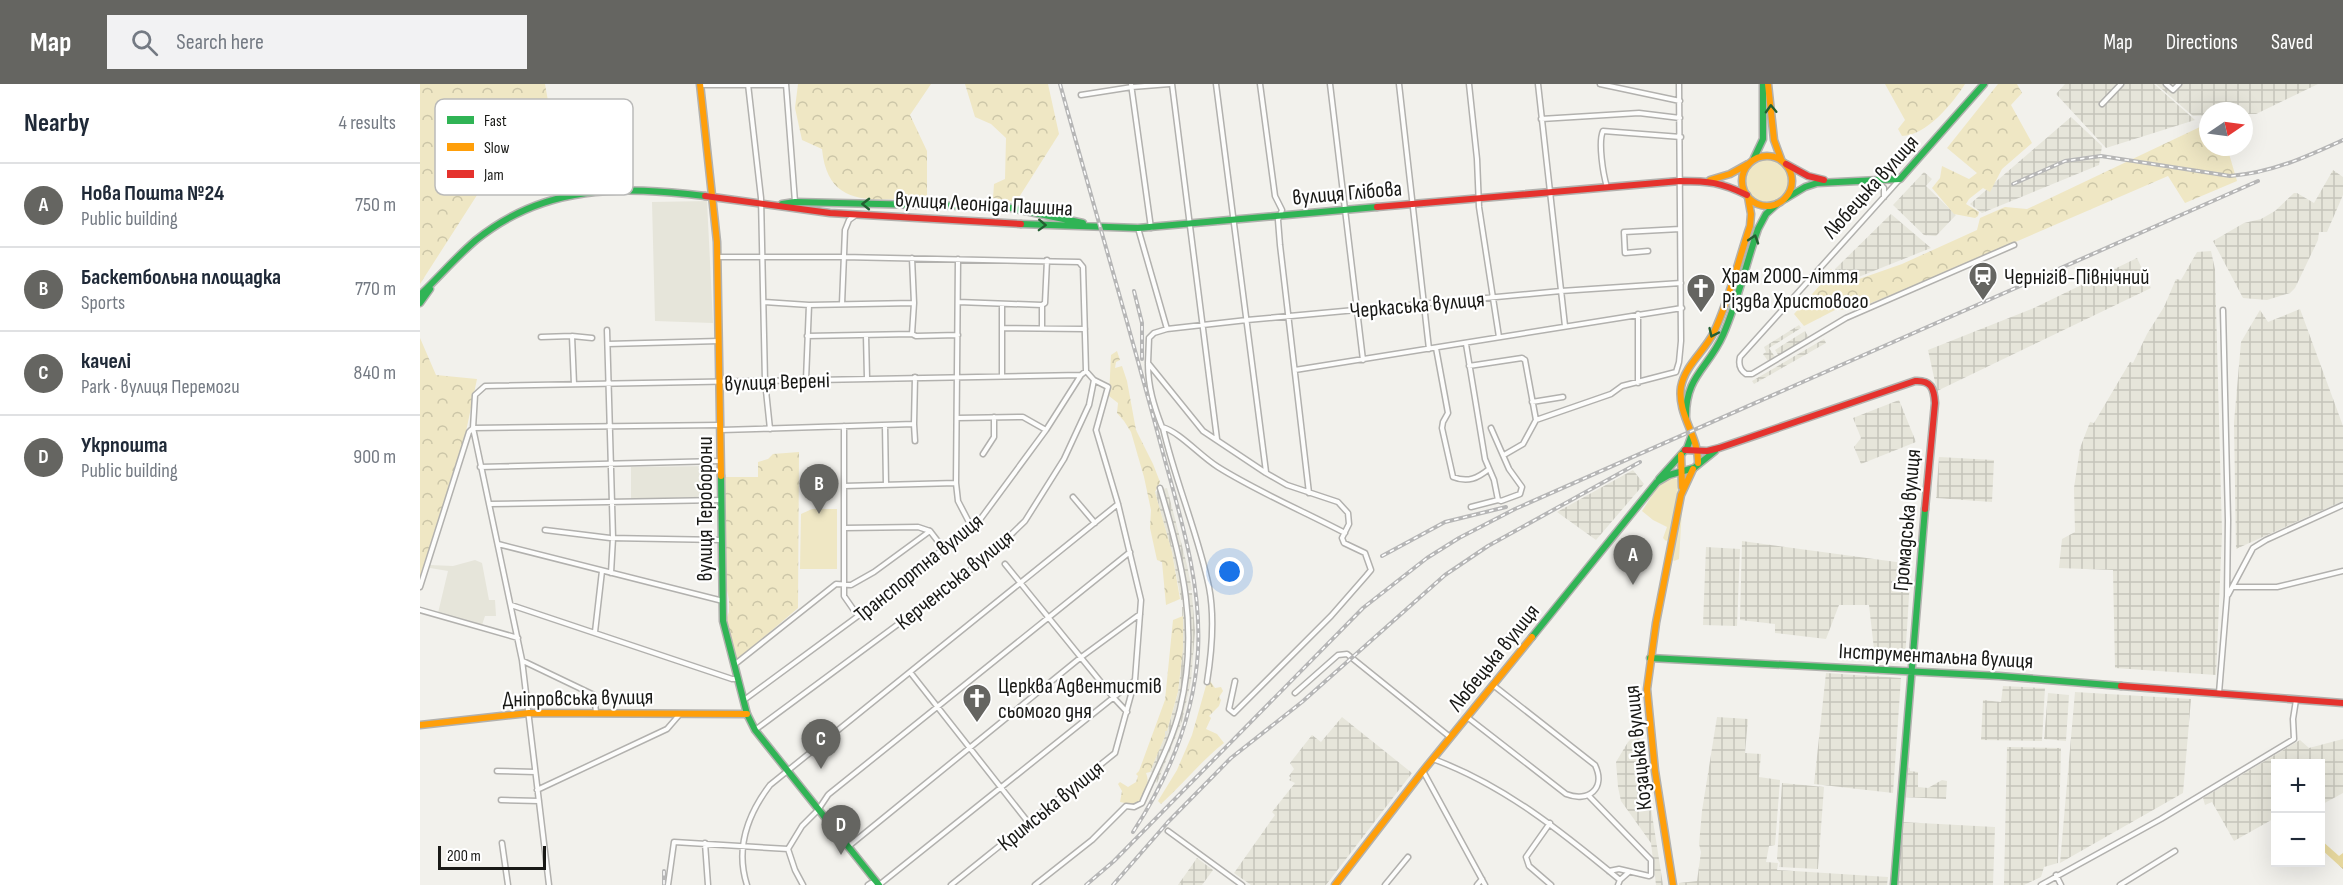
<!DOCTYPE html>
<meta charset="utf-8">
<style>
:root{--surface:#fff;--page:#f2f2f3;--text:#1f2937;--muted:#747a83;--line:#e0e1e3;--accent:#656561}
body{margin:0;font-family:"Sofia Sans Condensed",sans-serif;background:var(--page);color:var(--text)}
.controls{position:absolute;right:18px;bottom:18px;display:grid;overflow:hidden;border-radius:0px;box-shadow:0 6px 24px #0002}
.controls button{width:54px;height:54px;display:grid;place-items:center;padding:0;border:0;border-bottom:2px solid var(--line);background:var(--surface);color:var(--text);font:30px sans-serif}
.compass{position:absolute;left:1779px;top:18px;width:54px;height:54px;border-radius:50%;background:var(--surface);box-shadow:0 6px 24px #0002;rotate:77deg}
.scale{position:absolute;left:18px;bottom:15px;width:108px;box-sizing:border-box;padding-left:6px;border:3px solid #191916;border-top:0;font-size:16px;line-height:21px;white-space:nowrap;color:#191916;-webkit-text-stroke:4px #fff;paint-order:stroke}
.you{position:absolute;left:810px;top:488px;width:21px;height:21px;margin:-15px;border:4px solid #fff;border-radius:50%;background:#1a73e8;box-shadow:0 0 0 9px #1a73e833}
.badge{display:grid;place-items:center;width:39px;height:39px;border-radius:50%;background:var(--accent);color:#fff;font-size:20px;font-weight:700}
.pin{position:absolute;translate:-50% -50px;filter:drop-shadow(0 2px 3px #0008)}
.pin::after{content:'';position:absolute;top:32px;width:21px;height:18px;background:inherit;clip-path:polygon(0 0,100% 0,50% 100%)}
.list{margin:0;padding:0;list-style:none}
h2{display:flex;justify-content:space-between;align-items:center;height:78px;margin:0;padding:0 24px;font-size:26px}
h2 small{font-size:20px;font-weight:400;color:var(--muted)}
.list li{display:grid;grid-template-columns:39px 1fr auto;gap:18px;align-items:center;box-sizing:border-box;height:84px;padding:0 24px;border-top:2px solid var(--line)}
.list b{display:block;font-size:22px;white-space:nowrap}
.list p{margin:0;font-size:20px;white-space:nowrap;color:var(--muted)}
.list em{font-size:20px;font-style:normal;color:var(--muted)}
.icon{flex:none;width:33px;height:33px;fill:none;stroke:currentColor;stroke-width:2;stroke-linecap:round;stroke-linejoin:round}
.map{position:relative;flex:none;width:1923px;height:801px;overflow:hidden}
header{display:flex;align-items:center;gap:36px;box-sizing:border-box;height:84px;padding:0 30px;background:var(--accent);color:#fff}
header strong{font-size:28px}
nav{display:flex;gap:33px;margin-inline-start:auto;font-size:21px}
.search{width:420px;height:54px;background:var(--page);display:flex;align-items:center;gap:15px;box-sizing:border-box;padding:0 21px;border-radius:0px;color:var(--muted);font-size:22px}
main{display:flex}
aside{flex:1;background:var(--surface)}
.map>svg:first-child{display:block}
</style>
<header>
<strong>Map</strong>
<div class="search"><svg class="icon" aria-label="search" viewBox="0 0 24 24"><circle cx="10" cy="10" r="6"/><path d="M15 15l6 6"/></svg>Search here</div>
<nav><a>Map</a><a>Directions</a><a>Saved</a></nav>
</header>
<main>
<aside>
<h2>Nearby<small>4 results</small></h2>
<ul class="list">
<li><span class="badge">A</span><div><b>Нова Пошта №24</b><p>Public building</p></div><em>750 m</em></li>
<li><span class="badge">B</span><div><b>Баскетбольна площадка</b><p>Sports</p></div><em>770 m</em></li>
<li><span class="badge">C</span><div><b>качелі</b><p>Park · вулиця Перемоги</p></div><em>840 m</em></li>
<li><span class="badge">D</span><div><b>Укрпошта</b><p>Public building</p></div><em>900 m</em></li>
</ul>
</aside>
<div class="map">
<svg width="1923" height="801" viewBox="0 0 1923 801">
<defs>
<pattern id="industrial-grid" width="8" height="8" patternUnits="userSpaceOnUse" patternTransform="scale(1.5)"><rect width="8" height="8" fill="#e6e5da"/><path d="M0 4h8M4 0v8" fill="none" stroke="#c5c4ba"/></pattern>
<pattern id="forest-crowns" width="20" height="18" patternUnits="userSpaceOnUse" patternTransform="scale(1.5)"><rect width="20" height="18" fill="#efe7c4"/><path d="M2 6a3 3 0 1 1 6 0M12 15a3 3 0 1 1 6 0" fill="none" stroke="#ccc6a8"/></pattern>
<pattern id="water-ripples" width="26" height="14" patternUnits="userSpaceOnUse" patternTransform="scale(1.5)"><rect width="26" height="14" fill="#e7d89e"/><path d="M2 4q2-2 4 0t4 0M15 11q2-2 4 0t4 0" fill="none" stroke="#c6b987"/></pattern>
</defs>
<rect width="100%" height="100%" fill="#f2f1ec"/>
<!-- built -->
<path fill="#e6e5da" d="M287 117 293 239 235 237 232 118Z
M293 382V413L211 415V383Z
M55 476 62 479 69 516H75L76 532H65L62 541 18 529 28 487 10 484V481L33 482Z"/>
<!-- industrial -->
<path fill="url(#industrial-grid)" d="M1645 0H1734L1775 36 1686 64 1636 10Z
M1736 0H1898L1836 30H1824V27H1788V31L1773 32Z
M1651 33 1682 62 1679 81 1562 129 1550 120Z
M1913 86 1923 93V111L1907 148H1899L1898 156 1875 204 1870 209 1847 216 1823 214 1793 157 1824 139 1841 135 1855 127 1874 109H1877L1894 119Z
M1504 88 1512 95 1506 102 1536 131 1516 152 1504 151 1473 121Z
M1471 130 1511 164 1426 198 1415 185Z
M1791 167 1795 185 1802 449 1796 591 1695 584 1693 486 1639 484 1642 455 1655 448 1654 404 1660 364 1670 338 1674 339 1710 278 1713 279 1727 250 1744 223 1756 195 1761 196 1777 168Z
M1717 174 1731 204 1517 307 1508 266 1614 224Z
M1880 225 1923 342V417L1816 465 1814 338 1821 258 1840 226 1848 238Z
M1379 241 1381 244 1349 264 1355 273 1348 277 1343 270 1346 268 1344 263Z
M1385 247 1389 254 1359 272 1355 266Z
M1404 255 1406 259 1334 300 1332 297Z
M1479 316 1496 358 1441 380 1434 363 1441 354 1433 334Z
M1519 373 1574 376 1572 418 1516 414Z
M1213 386 1224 400 1176 456 1137 428Z
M747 404 767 481 772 506 768 507 758 461 742 405Z
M739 406 755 462 765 515 761 516 752 468 735 408Z
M1322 457 1491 480 1485 576 1455 574 1449 521H1419L1406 555 1355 549V540L1320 536Z
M1286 463 1320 465 1317 542 1283 541Z
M768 509H772L775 548 771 597 762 637 737 699 733 697 751 657 768 582 770 562Z
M762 523H767V564L762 606 749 654 734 689 730 688 745 652V646L747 647 758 609 763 565Z
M1406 589 1481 594 1473 709 1394 700Z
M1583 602 1625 604 1622 657 1561 656 1563 616 1581 618Z
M1655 608 1771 615 1763 709 1640 779Z
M1628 609 1649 611 1646 657 1624 655Z
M922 633 992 689 906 801H831L814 789 855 731 852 728 875 699 869 696 871 694 869 692 874 685 870 679 892 651 901 658Z
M1297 633 1328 635 1325 669 1341 670 1339 693 1360 696 1355 761 1349 762 1346 778 1358 779 1357 786 1468 793 1467 801H1259V799L1277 797 1281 768 1279 760 1282 727Z
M1219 647 1243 801H1236L1231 759 1201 717 1198 703 1196 678 1208 658Z
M1923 655V709L1901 721 1900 680H1856L1855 734 1814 757 1792 718 1785 721 1783 714 1880 656 1889 664Z
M1587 663 1641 664 1638 779 1624 783 1621 793 1604 801H1584Z
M1485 682 1490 684V687L1498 688V703L1508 704 1522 696 1527 697 1526 715 1482 713Z
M1362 699 1404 703 1398 785 1359 783 1360 779 1357 775Z
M1482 738 1575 743 1573 801H1477Z
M777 774 793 786 782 801H758Z"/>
<!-- grass -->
<path fill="#efe7c4" d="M1325 96a22 22 0 1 1 44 0a22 22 0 1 1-44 0Z
M1252 393 1258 396 1260 400 1250 455 1246 457 1243 454 1247 443 1233 436 1222 427 1240 399Z
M392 425H417V485H380L381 430Z
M1262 426 1259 475 1254 477 1253 476 1256 451Z"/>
<!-- forest -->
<path fill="url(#forest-crowns)" d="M0 0H125L128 17 116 38 86 85 59 108 0 200Z
M378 0H511L490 31 507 67V114C459 114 408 129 402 65L382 56 375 24Z
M545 0H628L639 50 596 118 573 114 574 100 585 95 586 54 571 40 555 33Z
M1465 0H1545C1533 19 1506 52 1482 52L1478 45 1485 36Z
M1578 0H1597L1602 9 1591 21 1612 59 1582 85 1570 108 1563 104 1549 115 1546 120 1559 128 1558 132 1555 134 1534 130 1512 104 1520 94 1522 82 1549 95 1557 89 1527 64Z
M1782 42 1788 49V63H1807L1817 97 1765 119 1748 92 1496 201 1436 225 1415 226 1384 242 1374 230 1402 199 1411 185 1425 200 1482 180 1557 146 1560 134 1585 123 1607 125Z
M0 254 16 291 57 295 44 357 0 494Z
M697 267 700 276 696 278 695 284 702 282 707 297 716 346 733 380 740 398 735 408 752 468 760 515 746 521 742 478 737 476 730 444 731 426 724 393 711 348 704 337 697 329 698 319 689 312 691 271Z
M379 368 378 524 317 576 306 536 309 528V516L306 501 305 393H338V378L348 375 353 370Z
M763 532V565L758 608 747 647H745V652L730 688 726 689C730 698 727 715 714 721L700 718 702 707 698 700 700 698 708 703 716 698 718 692 716 690 719 687 745 616 753 536Z
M790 597 795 604 801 603 803 607 799 613 801 616 799 622 789 632 791 634 786 645 797 650 804 659C782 676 762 701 741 720L738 717 757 686 772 651 787 598Z"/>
<!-- water -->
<path fill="url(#water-ripples)" d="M1901 756 1919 772 1923 769V785L1901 765Z"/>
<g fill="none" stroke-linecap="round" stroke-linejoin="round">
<!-- street casing -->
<g stroke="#b2b1ae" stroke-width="7">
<path id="street" d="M328 0 341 114 345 297 350 345
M366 0 375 118
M711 0 731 144
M752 0 797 355
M796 0 846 388
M840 0 855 112 862 126 858 136 860 161 889 409
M910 0 943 276
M979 0 1009 265
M1049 0 1057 75 1059 123 1079 253
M1118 0 1145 242
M1180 0 1260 17
M1746 0 1753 6 1759 0
M280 1H366
M661 11 712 3 750 0
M1682 20 1701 0
M1121 35 1219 29 1260 34
M1480 95 1320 273C1318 281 1320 286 1326 290H1332L1426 234 1594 161
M1457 97 1464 104V113
M1187 103C1183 90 1178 58 1183 47L1261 53
M718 144 747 245
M1228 167 1205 169 1204 148 1260 145
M298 173H423L659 178 663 183 666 287
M492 174 494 219 492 250
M538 175 536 399 538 417 551 442
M344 218 389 221 494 219
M538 218 622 221V244
M422 220 425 146 429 136 436 131
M582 220V244L665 245
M622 221 625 219 627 176
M187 246 193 454 191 489
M446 251 447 294
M152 252 172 254
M387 252 492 250 496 252 538 251
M121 253 152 252 154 300
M188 260 299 257
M1046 260 1065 375 1074 396 1078 416 1051 423
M1016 264 1028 329 1023 338 1022 344 1033 393C1048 399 1058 394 1069 385
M728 280C728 303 734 322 742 343 760 348 780 372 798 383 838 408 883 427 925 449
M1049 282 1102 274 1105 276 1116 336 1103 360 1084 371
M875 286 1262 224
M582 291V243
M386 296 389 221
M1218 299V230
M1112 318 1143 313
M537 334 603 333 626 346
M1116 336 1191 310 1202 302 1256 288 1259 278 1261 257 1259 0
M494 340 495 357
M465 341 466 401
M424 342V512L438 532
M743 344C755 397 778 449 789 503 795 534 792 567 787 598
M1071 344 1089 385 1102 403 1100 410 1081 417 1078 416
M301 346 494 340 495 293
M563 370 574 353V333
M60 383 300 377
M424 402 536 399
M653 413 675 439
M70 420 301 416
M424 444 498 443 510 447
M125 446 190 454 301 456
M510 447 523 464
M78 460 303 517
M585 480 693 613 707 628
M0 503 49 348 53 344 300 341
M1813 503H1857L1923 487
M1808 511 1833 464 1846 456 1923 421
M91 521 312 595H318
M0 526 98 554
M175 548 182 487
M103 577 174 611 176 628
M314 581 416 500 431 501 454 488 510 447
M490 588 608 738
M815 597 809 625 814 629 911 532 946 492 951 486 945 469 924 459 922 454 929 440 928 429 918 418 867 401 846 389 783 347 728 279 729 254 734 249 747 245 827 236 1141 207 1261 199
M875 609 918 571 927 570 1030 653
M1799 609 1807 512 1808 436 1803 226
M324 616 438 532 559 437 626 346 661 291
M1047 633 1146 710C1169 719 1186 704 1175 681L1073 601
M335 646 531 501 572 469 605 437 644 375 669 321 674 296
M1013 675C1084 701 1142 748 1200 796
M77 687 115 688
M1003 687 1065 801
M117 706 247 645 260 630
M409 710 710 468
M1169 712 1231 776V791L1229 792 1199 785 1189 787
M81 716 119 717
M1130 739 1106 773 1109 782 1131 801
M748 747 822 801
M82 759 88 801
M285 759 288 801
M429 762 660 574 720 530
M1636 791 1641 801
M129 801 102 576 53 344 55 311 65 302 661 291 666 287 674 296 688 303 676 346 698 420 721 516 715 596 695 669 531 801
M248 801 254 758 368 765
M327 801C315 764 328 730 350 701L698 420
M383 801 375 786 368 765 382 742 398 726 408 711
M448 801 451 799 459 801 714 597
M615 801 672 756 706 722 714 723 722 719C735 688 752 658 760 625 779 545 763 480 740 404
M965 801 988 773
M1057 801 1062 795
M1198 801 1200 796 1209 788
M1621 801 1741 735 1874 655 1873 635 1876 616
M1700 801 1755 767"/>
</g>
<!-- fast casing -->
<g stroke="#b2b1ae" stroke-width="9">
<path id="fast" d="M1334 74 1343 55V0
M1365 115 1385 103 1397 99 1480 95 1564 0
M362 120 375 118 586 123 663 139
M601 140 718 144 957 123
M0 211C19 193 36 173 56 156 125 100 201 102 285 112
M0 219 10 205
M1266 334C1265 292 1288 285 1303 251 1318 217 1326 180 1338 145L1346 130 1357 120
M301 392 303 537 327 630 335 646 459 801
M1239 395 1267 364 1271 353
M1112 553 1237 398 1249 391 1274 384 1295 367
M1230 574 1579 592 1701 602
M1474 801 1505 425"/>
</g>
<!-- slow casing -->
<g stroke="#b2b1ae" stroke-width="9">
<path id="slow" d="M280 0 297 158 301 392
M1348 0 1354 56 1361 75
M1322 97a25 25 0 1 1 50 0a25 25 0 1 1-50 0Z
M1290 96 1310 90 1328 80
M1261 371 1262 403
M1278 379C1279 352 1257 331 1261 303 1265 281 1285 267 1294 248 1310 214 1318 177 1330 142L1331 130 1328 113
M0 641 109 629 327 630
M915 801 1003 687 1112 553
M1253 801 1235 687 1227 605 1236 539 1261 411 1273 385"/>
</g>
<!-- jam casing -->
<g stroke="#b2b1ae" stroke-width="9">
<path id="jam" d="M1366 80 1388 92 1404 96
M285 112 410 129 601 140
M957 123 1260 97C1289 97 1300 98 1327 111
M1265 366 1287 367 1299 364 1495 297C1511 296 1514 304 1515 319L1505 425
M1701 602 1923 619"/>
</g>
<!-- street -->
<use href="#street" stroke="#fdfdfc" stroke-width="4"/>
<!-- fast -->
<use href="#fast" stroke="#30b455" stroke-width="6"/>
<!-- slow -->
<use href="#slow" stroke="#ff9f0a" stroke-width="6"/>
<!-- jam -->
<use href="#jam" stroke="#e5322d" stroke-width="6"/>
<!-- rail casing -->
<g stroke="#b6b6b6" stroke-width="4">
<path id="rail" d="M640 0C673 120 708 238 740 358 758 426 782 496 778 567 774 634 749 693 713 748
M1593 100 1645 77 1681 72 1810 92C1851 89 1886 73 1923 56
M714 207 722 239V275
M962 472 1025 438 1086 423
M244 787V801
M666 801 694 777 943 524 1007 474 1039 454 1095 425 1838 97
M693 801 748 738 811 674 882 618 1025 491 1068 462 1220 378"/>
</g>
<!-- rail -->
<use href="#rail" stroke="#fff" stroke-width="1.5" stroke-dasharray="4.5" stroke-linecap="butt"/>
</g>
<!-- one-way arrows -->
<defs><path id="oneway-chevron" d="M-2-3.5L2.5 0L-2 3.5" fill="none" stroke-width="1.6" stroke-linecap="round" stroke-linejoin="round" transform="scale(1.5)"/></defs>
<g stroke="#235f32">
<use href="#oneway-chevron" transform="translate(1351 25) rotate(-92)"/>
<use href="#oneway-chevron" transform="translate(446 120) rotate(-179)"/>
<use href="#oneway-chevron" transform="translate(622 141) rotate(2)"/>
<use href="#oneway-chevron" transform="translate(1334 155) rotate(-72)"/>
<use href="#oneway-chevron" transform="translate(1293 249) rotate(115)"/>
</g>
<!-- icons -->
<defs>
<g id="station-pin" transform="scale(1.5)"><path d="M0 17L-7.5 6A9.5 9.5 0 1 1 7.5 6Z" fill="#656561" stroke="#fff"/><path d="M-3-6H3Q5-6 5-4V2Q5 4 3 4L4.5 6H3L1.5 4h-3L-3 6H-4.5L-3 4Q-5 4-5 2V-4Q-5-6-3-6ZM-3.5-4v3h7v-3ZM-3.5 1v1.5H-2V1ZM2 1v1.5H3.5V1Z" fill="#fff"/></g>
<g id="church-pin" transform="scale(1.5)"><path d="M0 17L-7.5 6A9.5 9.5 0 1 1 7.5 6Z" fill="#656561" stroke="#fff"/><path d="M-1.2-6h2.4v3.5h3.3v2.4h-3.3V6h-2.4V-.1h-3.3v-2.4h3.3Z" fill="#fff"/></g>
</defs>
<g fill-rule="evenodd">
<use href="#station-pin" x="1563" y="192"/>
<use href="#church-pin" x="1281" y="204"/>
<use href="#church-pin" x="557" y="614"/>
</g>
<g text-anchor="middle" stroke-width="4.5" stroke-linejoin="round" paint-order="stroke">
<!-- street labels -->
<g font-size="22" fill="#191916" stroke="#fff">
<text transform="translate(1450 102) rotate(-48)" y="8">Любецька вулиця</text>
<text transform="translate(927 108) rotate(-5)" y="8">вулиця Глібова</text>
<text transform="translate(564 119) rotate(3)" y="8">вулиця Леоніда Пашина</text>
<text transform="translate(997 220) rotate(-5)" y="8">Черкаська вулиця</text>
<text transform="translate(357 297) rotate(-2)" y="8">вулиця Верені</text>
<text transform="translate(284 425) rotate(-90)" y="8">вулиця Тероборони</text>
<text transform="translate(1486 436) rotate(-85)" y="8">Громадська вулиця</text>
<text transform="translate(498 483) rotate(-39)" y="8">Транспортна вулиця</text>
<text transform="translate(534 495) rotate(-39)" y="8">Керченська вулиця</text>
<text transform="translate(1516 571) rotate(3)" y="8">Інструментальна вулиця</text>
<text transform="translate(1073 573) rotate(-51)" y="8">Любецька вулиця</text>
<text transform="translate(158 613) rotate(-1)" y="8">Дніпровська вулиця</text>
<text transform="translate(1217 664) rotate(-96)" y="8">Козацька вулиця</text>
<text transform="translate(630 721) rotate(-39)" y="8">Кримська вулиця</text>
</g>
<!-- poi labels -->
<g font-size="22" fill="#191916" stroke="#fff" text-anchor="start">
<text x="1302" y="199">Храм 2000-ліття<tspan x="1302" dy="25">Різдва Христового</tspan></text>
<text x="1584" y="200">Чернігів-Північний</text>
<text x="578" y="609">Церква Адвентистів<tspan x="578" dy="25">сьомого дня</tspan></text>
</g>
</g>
<!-- legend -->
<rect x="15" y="15" width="198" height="96" rx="9" fill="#fff" stroke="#babab9" stroke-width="1.5"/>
<rect x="27" y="32" width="27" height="8" fill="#30b455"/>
<rect x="27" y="59" width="27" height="8" fill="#ff9f0a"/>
<rect x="27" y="86" width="27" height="8" fill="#e5322d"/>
<g font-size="16" fill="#191916">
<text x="64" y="42">Fast</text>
<text x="64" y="69">Slow</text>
<text x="64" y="96">Jam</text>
</g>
</svg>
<div class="controls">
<button>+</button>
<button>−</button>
</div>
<svg class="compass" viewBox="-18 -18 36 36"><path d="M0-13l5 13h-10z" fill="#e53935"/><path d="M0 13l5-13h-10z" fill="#747a83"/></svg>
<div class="scale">200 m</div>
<div class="you"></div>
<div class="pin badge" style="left:1213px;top:501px">A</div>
<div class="pin badge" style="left:399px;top:430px">B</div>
<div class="pin badge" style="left:401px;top:685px">C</div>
<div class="pin badge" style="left:421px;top:771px">D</div>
</div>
</main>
